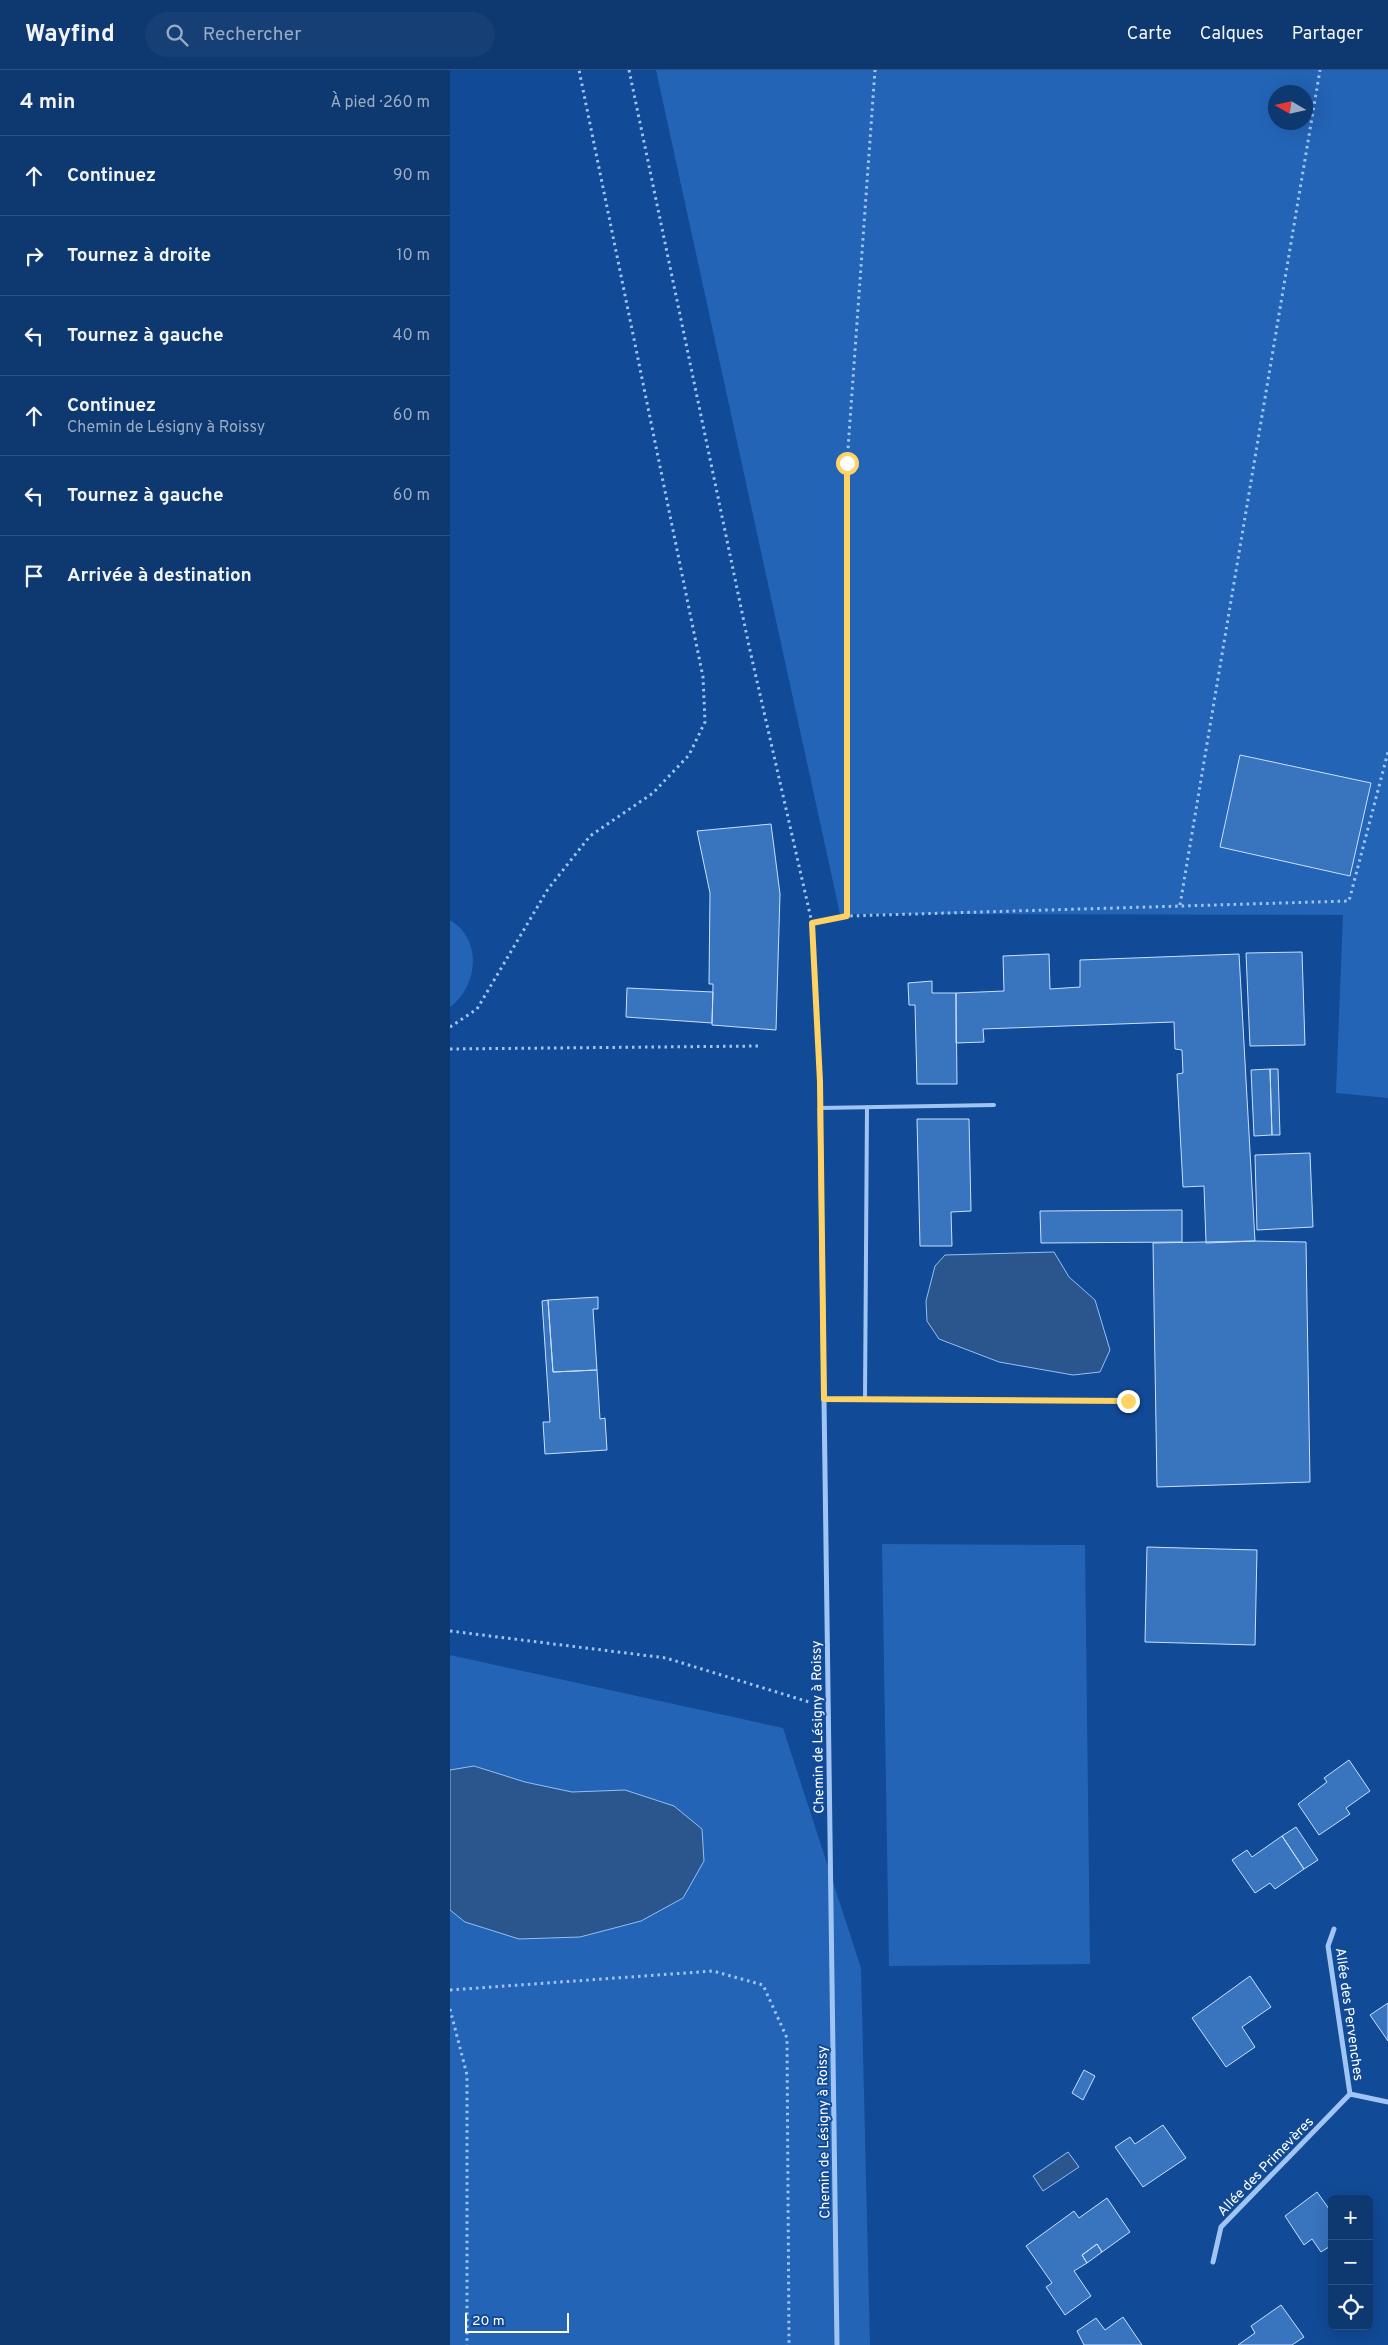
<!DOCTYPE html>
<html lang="fr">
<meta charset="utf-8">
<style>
:root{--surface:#0d3870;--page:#163f75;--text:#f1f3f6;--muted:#9aacc3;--line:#2d5283}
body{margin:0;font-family:Overpass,sans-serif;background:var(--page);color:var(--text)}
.controls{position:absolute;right:15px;bottom:15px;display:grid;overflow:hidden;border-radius:8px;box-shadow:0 5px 20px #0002}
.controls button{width:45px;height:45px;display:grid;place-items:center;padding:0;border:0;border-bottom:1px solid var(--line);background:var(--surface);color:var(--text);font:25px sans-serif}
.compass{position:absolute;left:818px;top:15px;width:45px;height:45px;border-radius:50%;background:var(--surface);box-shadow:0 5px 20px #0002;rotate:279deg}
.scale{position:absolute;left:15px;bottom:12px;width:104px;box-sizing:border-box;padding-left:5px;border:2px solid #fff;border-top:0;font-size:14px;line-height:18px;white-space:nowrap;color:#fff;-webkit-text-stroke:4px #114a96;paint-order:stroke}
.stop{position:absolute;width:15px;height:15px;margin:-11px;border:4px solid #ffd363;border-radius:50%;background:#fff}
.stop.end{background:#ffd363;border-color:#fff;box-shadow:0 1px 5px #0008}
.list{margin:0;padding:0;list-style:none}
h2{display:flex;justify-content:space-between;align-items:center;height:65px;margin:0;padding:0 20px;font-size:21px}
h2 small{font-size:16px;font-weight:400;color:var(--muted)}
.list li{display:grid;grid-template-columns:32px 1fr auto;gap:15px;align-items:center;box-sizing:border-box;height:80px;padding:0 20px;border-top:1px solid var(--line)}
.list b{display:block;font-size:19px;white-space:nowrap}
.list p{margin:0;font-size:16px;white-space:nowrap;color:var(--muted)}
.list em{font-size:16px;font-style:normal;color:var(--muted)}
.icon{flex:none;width:28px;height:28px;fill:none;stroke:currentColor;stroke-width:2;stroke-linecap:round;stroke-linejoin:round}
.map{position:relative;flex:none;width:938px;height:2275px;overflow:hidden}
header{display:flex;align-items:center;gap:30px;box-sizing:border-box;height:70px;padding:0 25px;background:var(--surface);border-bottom:1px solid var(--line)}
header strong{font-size:24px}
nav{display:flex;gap:28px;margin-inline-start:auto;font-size:18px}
.search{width:350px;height:45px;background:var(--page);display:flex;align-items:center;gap:12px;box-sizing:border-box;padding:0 18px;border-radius:28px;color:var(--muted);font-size:19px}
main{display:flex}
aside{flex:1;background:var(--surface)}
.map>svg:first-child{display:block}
</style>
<header>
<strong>Wayfind</strong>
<div class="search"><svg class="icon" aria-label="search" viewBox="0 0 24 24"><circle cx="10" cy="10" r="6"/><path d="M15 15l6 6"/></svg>Rechercher</div>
<nav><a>Carte</a><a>Calques</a><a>Partager</a></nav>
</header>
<main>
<aside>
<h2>4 min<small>À pied · 260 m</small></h2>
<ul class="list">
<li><svg class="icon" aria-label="ahead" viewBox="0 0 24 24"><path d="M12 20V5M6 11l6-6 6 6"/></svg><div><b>Continuez</b></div><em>90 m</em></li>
<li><svg class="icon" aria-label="right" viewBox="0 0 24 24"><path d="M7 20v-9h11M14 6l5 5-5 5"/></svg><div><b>Tournez à droite</b></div><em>10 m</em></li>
<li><svg class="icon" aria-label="left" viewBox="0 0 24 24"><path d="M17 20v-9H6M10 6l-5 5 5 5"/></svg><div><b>Tournez à gauche</b></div><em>40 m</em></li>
<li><svg class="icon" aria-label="ahead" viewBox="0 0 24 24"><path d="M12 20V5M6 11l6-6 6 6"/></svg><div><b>Continuez</b><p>Chemin de Lésigny à Roissy</p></div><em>60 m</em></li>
<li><svg class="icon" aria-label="left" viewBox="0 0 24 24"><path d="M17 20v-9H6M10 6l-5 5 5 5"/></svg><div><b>Tournez à gauche</b></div><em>60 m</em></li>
<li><svg class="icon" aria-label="arrive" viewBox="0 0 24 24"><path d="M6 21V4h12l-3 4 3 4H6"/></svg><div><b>Arrivée à destination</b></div></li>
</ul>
</aside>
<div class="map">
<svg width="938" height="2275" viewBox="0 0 938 2275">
<rect width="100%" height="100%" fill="#114a96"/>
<!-- green -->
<path fill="#2364b6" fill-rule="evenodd" d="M206 0H938V1028L886 1023 893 845 390 844ZM826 22H856V52H826Z
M0 850C33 869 28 917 0 937Z
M432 1474 635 1475 640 1894 439 1896Z
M0 1585 333 1658 411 1898 420 2275H0Z"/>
<!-- water -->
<path fill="#2b558d" stroke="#92c0f7" d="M604 1182 619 1207 645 1230 660 1280 650 1302 623 1305 549 1292 489 1269 477 1251 476 1231 485 1196 495 1185Z
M24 1696 75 1712 122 1722 175 1720 224 1736 252 1759 254 1791 233 1828 191 1851 130 1867 69 1869 15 1852 0 1840V1700Z
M618 2082 629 2097 593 2121 583 2106Z"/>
<!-- building -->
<path fill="#3974bf" stroke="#c8e0fe" d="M790 685 921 713 900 806 770 777Z
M321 754 330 824 326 960 262 955 263 914H259L260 823 247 761Z
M852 882 855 975 800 976 796 883Z
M599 884 600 919 630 917V890L789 884 805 1171 756 1173 754 1116 733 1117 727 1004 733 1003 732 980 725 979 724 952 533 959 534 972 506 973V923L554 921 553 886Z
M482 911V923H506L507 1014H467L465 935H459L458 913Z
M177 918 263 922 262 953 176 947Z
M820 999 822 1065 804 1066 801 1000Z
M820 999H828L830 1065H822Z
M467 1049H519L521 1141 501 1142 502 1176H470Z
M860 1083 863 1157 807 1160 805 1085Z
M732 1140V1172L591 1173 590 1141Z
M805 1171 856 1172 860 1412 707 1417 703 1173Z
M148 1227V1239H143L147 1300 103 1302 98 1230Z
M98 1230 103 1302 147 1300 150 1349 155 1348 157 1380 95 1384 93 1352H100L92 1231Z
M697 1477 807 1480 805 1575 695 1572Z
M899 1690 920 1721 896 1738 900 1744 869 1765 848 1734 877 1712 874 1708Z
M846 1757 868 1790 854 1799 832 1766Z
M832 1766 854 1799 825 1819 820 1813 805 1823 782 1790 797 1780 802 1787Z
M800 1906 821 1937 792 1957 805 1977 776 1997 742 1948Z
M938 1933V1971L920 1945Z
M634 2000 645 2006 633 2030 622 2023Z
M713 2055 736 2088 693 2117 665 2077 680 2067 685 2074Z
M867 2122 882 2143V2175L871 2182 862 2169 854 2175 835 2146Z
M657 2128 680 2162 652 2182 647 2174 632 2185 637 2193 624 2201 641 2226 615 2245 596 2217 602 2213 576 2176 624 2141 629 2148Z
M647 2174 652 2182 637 2193 632 2185Z
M831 2235 854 2267 842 2275H788L805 2263 801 2256Z
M673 2247 692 2275H634L627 2261 646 2248 655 2260Z"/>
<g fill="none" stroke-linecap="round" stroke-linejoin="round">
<!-- path -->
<path stroke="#a0c5f4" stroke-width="3" stroke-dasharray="2.5 4" stroke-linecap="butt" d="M179 0 299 576 362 853 370 1020
M730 835 870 0
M397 846 396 827 397 393 425 0
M362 853 397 846 899 831 938 682
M0 957 27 939 98 819 140 766 203 723 239 685 255 652 253 607 129 0
M0 979 310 976
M0 1561 216 1588 359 1632
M0 1920 263 1901 313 1915 337 1968 339 2275
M0 1939 17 2005V2275"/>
<!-- service -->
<path stroke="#a0c5f4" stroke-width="4" d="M370 1038 544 1035
M374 1329 678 1331
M415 1329 417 1037"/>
<!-- minor -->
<path stroke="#a0c5f4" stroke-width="5" d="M370 1038 387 2275
M884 1859 878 1876 900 2024 938 2032
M763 2192 771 2157 900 2024"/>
</g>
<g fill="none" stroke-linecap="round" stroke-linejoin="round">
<!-- route -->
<path stroke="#ffd363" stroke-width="6" d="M397 393V846L362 853 370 1012 374 1329 678 1331"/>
</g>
<g text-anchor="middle" stroke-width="4" stroke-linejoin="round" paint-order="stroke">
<!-- street labels -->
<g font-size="14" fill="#fff" stroke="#114a96">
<text transform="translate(367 1657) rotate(-91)" y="5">Chemin de Lésigny à Roissy</text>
<text transform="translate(900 1944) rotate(82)" y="5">Allée des Pervenches</text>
<text transform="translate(373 2062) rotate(-91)" y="5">Chemin de Lésigny à Roissy</text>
<text transform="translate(815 2096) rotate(-46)" y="5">Allée des Primevères</text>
</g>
</g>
</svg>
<div class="controls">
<button>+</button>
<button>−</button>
<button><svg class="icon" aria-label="locate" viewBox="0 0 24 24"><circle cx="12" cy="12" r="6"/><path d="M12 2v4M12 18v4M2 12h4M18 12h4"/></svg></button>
</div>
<svg class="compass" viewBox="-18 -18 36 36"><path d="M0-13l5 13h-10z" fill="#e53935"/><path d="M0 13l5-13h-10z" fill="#9aacc3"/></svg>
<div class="scale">20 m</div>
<div class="stop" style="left:397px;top:393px"></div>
<div class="stop end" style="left:678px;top:1331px"></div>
</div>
</main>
